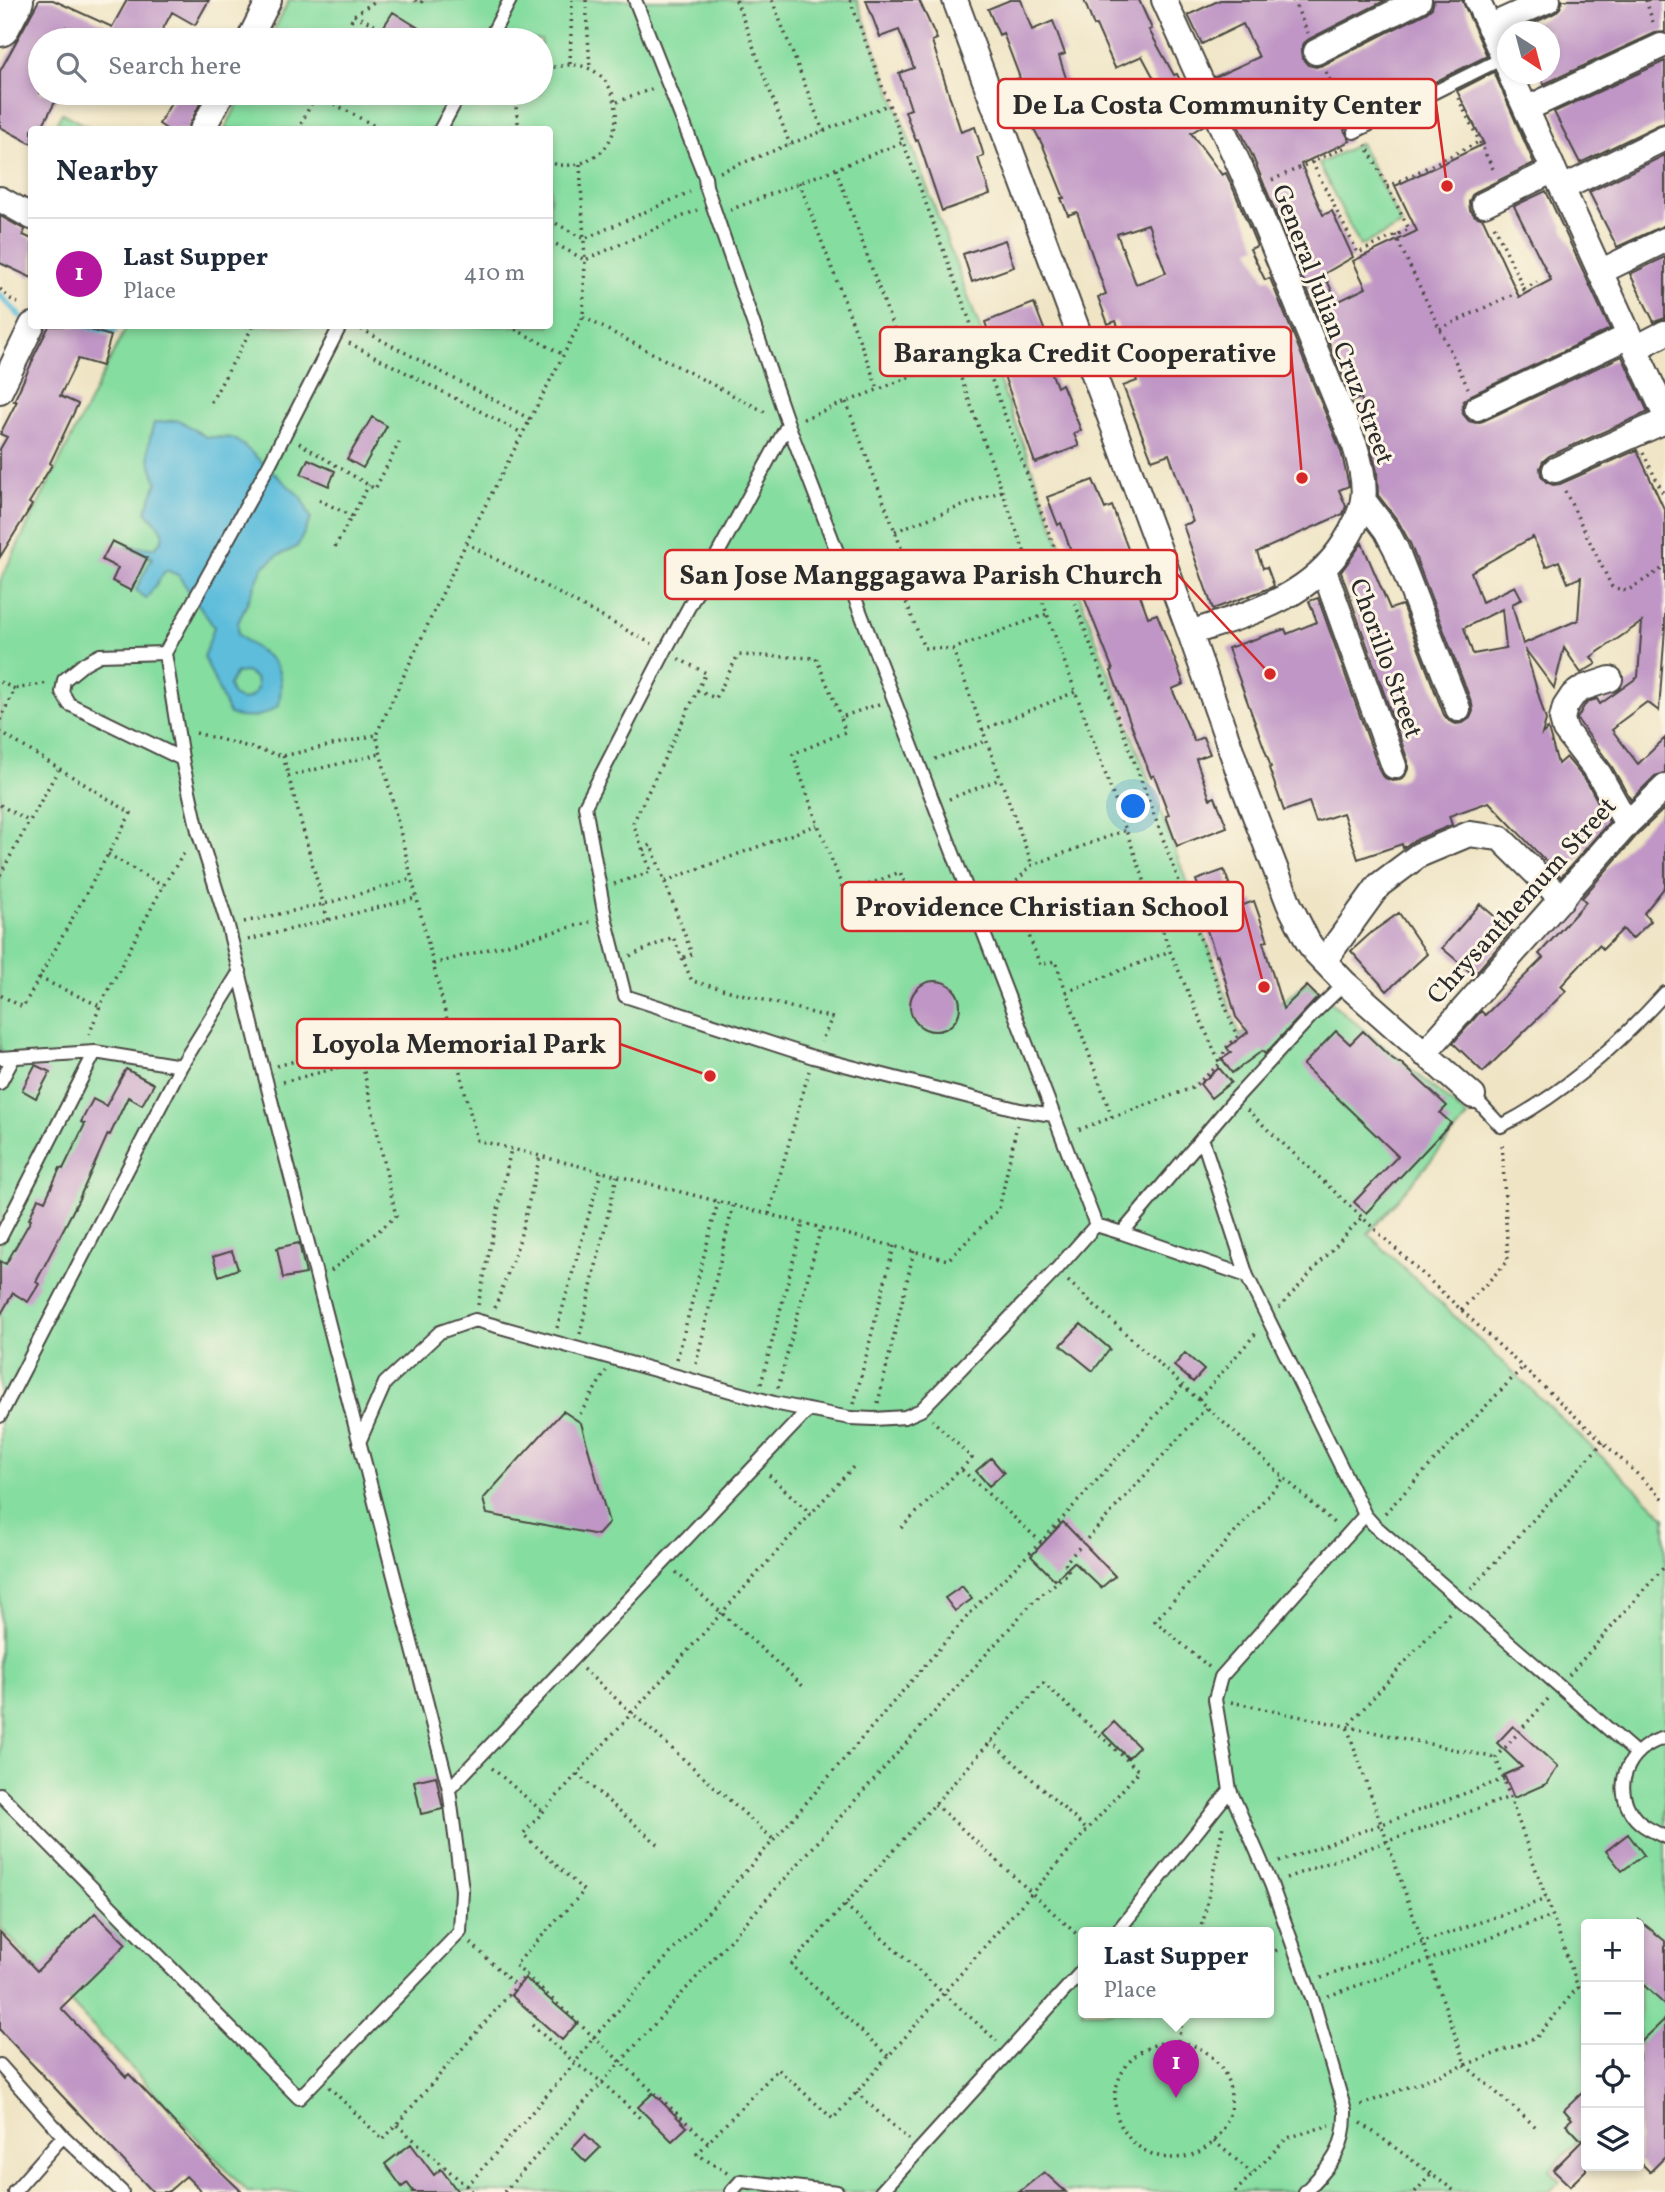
<!DOCTYPE html>
<meta charset="utf-8">
<style>
:root{--surface:#fff;--page:#f6f6f7;--text:#1f2937;--muted:#747a83;--line:#e0e1e3;--accent:#b5179e}
body{margin:0;font-family:Vollkorn,serif;background:var(--page);color:var(--text)}
.controls{position:absolute;right:21px;bottom:21px;display:grid;overflow:hidden;border-radius:7px;box-shadow:0 4px 10px #0003}
.controls button{width:63px;height:63px;display:grid;place-items:center;padding:0;border:0;border-bottom:2px solid var(--line);background:var(--surface);color:var(--text);font:35px sans-serif}
.compass{position:absolute;left:1497px;top:21px;width:63px;height:63px;border-radius:50%;background:var(--surface);box-shadow:0 4px 10px #0003;rotate:144deg}
.you{position:absolute;left:1134px;top:807px;width:24px;height:24px;margin:-18px;border:5px solid #fff;border-radius:50%;background:#1a73e8;box-shadow:0 0 0 10px #1a73e833}
.badge{display:grid;place-items:center;width:46px;height:46px;border-radius:50%;background:var(--accent);color:#fff;font-size:23px;font-weight:700}
.pin{position:absolute;translate:-50% -58px;filter:drop-shadow(0 2px 4px #0008)}
.pin::after{content:'';position:absolute;top:37px;width:24px;height:21px;background:inherit;clip-path:polygon(0 0,100% 0,50% 100%)}
.popup{position:absolute;left:1078px;top:1927px;width:196px;height:91px;box-sizing:border-box;display:grid;place-content:center;border-radius:7px;background:var(--surface);filter:drop-shadow(0 2px 5px #0005);font-size:23px;white-space:nowrap;color:var(--muted)}
.popup b{font-size:26px;color:var(--text)}
.popup::after{content:'';position:absolute;left:50%;top:100%;margin-left:-14px;border:14px solid transparent;border-top-color:var(--surface)}
.list{margin:0;padding:0;list-style:none}
h2{display:flex;justify-content:space-between;align-items:center;height:91px;margin:0;padding:0 28px;font-size:30px}
h2 small{font-size:23px;font-weight:400;color:var(--muted)}
.list li{display:grid;grid-template-columns:46px 1fr auto;gap:21px;align-items:center;box-sizing:border-box;height:112px;padding:0 28px;border-top:2px solid var(--line)}
.list b{display:block;font-size:26px;white-space:nowrap}
.list p{margin:0;font-size:23px;white-space:nowrap;color:var(--muted)}
.list em{font-size:23px;font-style:normal;color:var(--muted)}
.icon{flex:none;width:38px;height:38px;fill:none;stroke:currentColor;stroke-width:2;stroke-linecap:round;stroke-linejoin:round}
.map{position:relative;flex:none;width:1665px;height:2192px;overflow:hidden}
.search{position:absolute;background:var(--surface);box-shadow:0 4px 10px #0003;left:28px;top:28px;width:525px;height:77px;display:flex;align-items:center;gap:18px;box-sizing:border-box;padding:0 24px;border-radius:38px;color:var(--muted);font-size:26px}
.panel{position:absolute;background:var(--surface);box-shadow:0 4px 10px #0003;left:28px;top:126px;width:525px;height:203px;border-radius:7px}
.map>svg:first-child{display:block}
</style>
<div class="map">
<svg width="1665" height="2192" viewBox="0 0 1665 2192">
<rect width="100%" height="100%" fill="#fcf5e5"/>
<filter id="ink" filterUnits="userSpaceOnUse"><feTurbulence type="fractalNoise" baseFrequency=".0143" numOctaves="2"/><feDisplacementMap in="SourceGraphic" scale="14" xChannelSelector="R" yChannelSelector="G"/><feConvolveMatrix kernelMatrix="1 2 1 2 8 2 1 2 1" color-interpolation-filters="sRGB"/></filter>
<filter id="wash" filterUnits="userSpaceOnUse"><feTurbulence type="fractalNoise" baseFrequency=".00686" numOctaves="4" result="noise"/><feDisplacementMap in="SourceGraphic" scale="28" xChannelSelector="R" yChannelSelector="G"/><feGaussianBlur stdDeviation="1.57" result="paint"/><feColorMatrix in="noise" values="0 0 0 0 0 0 0 0 0 0 0 0 0 0 0 0 0 1.4 0 .05"/><feComposite in="paint" operator="in"/></filter>
<g filter="url(#wash)">
<rect width="100%" height="100%" fill="#efe4c4"/>
<!-- green -->
<path fill="#86dda0" stroke="#588466" stroke-width="2" fill-rule="evenodd" d="M289 0H857L1182 869 1240 1036 1307 982 1468 1117 1368 1234 1665 1517V2054L1639 2080V1924H1586V2133L1550 2170 1560 2181 1549 2192H247L0 1927V581L127 326H550V130L225 129 243 93H541V40H269ZM1083 1932H1269V2012H1083Z
M62 113 92 129H53Z
M1360 143 1402 225 1360 246 1319 164Z"/>
<!-- water -->
<path fill="#5dbddb" stroke="#447483" stroke-width="2" fill-rule="evenodd" d="M179 420 206 437 232 438 243 445 302 498 311 519 297 547 277 556 263 567 238 623V634C267 661 287 655 279 705 264 717 247 721 229 714L204 657 214 627 178 575 166 570 146 599 136 590 152 557 127 546 154 548 162 540 163 531 146 511 157 482C147 457 146 449 154 423ZM246 672C276 685 236 719 229 685L236 673Z"/>
<g fill="none" stroke-linecap="round" stroke-linejoin="round">
<!-- stream -->
<path stroke="#5dbddb" stroke-width="6" d="M0 295 20 316
M79 328 115 331"/>
</g>
<g id="blocks">
<!-- building -->
<path fill="#bf96c5" fill-rule="evenodd" d="M39 0H53L112 27 127 0H209L195 25 172 12 157 40H94L66 27 59 40H40V93H60L40 130H32V144L0 127V71Z
M866 0H919L937 39 932 41 961 132 975 127 984 156 978 158 990 194 942 211 918 140 916 141 905 111 911 109 899 73 914 68 899 30 880 37Z
M1010 0H1021L1032 30 1053 21 1065 54 1059 56 1072 97 1078 94 1093 124 1133 108 1129 98 1157 84 1142 56 1115 68 1096 25 1094 26 1084 0H1139L1152 29 1149 30 1174 75 1177 74 1185 90 1188 89 1204 125 1191 133 1222 175 1226 173 1236 195 1257 246 1250 249 1265 280 1270 278 1341 451 1349 486 1339 490 1346 506 1343 514 1257 552 1263 568 1267 567 1274 586 1270 588 1213 609 1183 525 1193 522 1169 454 1152 460 1123 386 1137 381 1116 321 1108 324 1098 297 1106 294 1077 212 1068 215 1061 198H1064L1043 146 1021 104 1018 105 1010 81 1020 78 1003 33 999 35 988 9ZM1148 224 1166 273 1136 284 1117 234Z
M1220 0H1386L1309 39 1304 43 1301 50 1302 58 1308 65 1316 67 1323 65 1426 13 1432 8 1434 0H1462L1487 56 1350 124 1344 130 1350 141 1301 164 1323 215 1332 211 1353 257 1324 274 1337 302 1366 288 1353 261 1417 231 1395 186 1484 144 1457 91 1494 72 1534 163 1477 191 1472 195 1469 202 1470 210 1475 216 1483 219 1519 297 1551 280 1514 206 1546 191 1610 329 1471 395 1464 400 1462 406 1463 414 1469 421 1476 423 1483 421 1622 356 1648 412 1549 456 1543 461 1540 468 1541 475 1546 482 1553 485 1560 484 1637 450 1665 511V628L1659 711 1647 702 1616 725 1617 726 1612 730 1638 764 1665 738V773L1655 776 1631 800 1612 767 1577 719 1584 706 1590 701 1597 699 1600 704 1638 677 1642 622 1591 657 1596 664 1581 673 1564 648 1554 688 1525 649 1546 720 1542 734 1548 729 1558 764 1566 757 1572 764 1587 782 1609 822 1561 877 1489 802 1449 816 1452 825 1413 841 1403 848 1402 844 1358 859 1343 813 1316 822 1309 802 1284 811 1269 768 1271 767 1228 648 1285 629 1287 634 1317 622 1309 601 1318 598 1380 772 1385 778 1392 781 1400 780 1405 776 1408 769V761L1341 572 1362 543 1390 609 1402 605 1444 715 1449 721 1456 724 1463 723 1470 718 1473 711 1472 704 1410 543 1398 521 1378 495 1377 471 1369 441 1375 439 1361 398 1353 401 1252 155 1215 77 1259 57 1243 24 1202 44 1188 15ZM1533 537 1546 567 1559 561 1568 583 1581 577 1578 620 1523 644 1512 604 1522 599 1515 586 1482 602 1471 572ZM1502 609 1506 648 1473 654 1464 628Z
M1563 0H1665V32L1655 33 1544 84 1539 74H1550V32H1522L1521 29 1555 13 1560 8Z
M393 12 438 40H375Z
M1665 61V123L1658 125 1580 163 1554 112Z
M177 93H205L187 130H168L159 124Z
M1665 155V225L1617 247 1589 192Z
M0 216 25 230 23 235 32 239V278L0 263Z
M1005 240 1014 267 972 282 963 254Z
M1665 257V318L1654 322 1630 274Z
M1034 303 1047 337 1039 340 1057 387 1062 384 1081 430 1074 434 1079 446 1035 463 985 322Z
M49 326H76L111 336 102 366 78 359 60 396 78 404 50 463 52 465 29 503 32 505 0 557V449L7 437 0 434 17 401H14L33 360H32Z
M372 417 387 426 363 468 347 459Z
M308 459 335 471 329 486 301 474Z
M1093 480 1105 509 1112 506 1134 565 1138 563 1144 578 1135 581 1148 617 1157 614 1177 665 1184 684 1172 689 1194 741 1203 737 1210 754 1196 759 1210 799 1215 797 1227 827 1177 846 1166 816 1169 815 1154 775 1151 777 1111 671 1113 670 1072 567 1076 565 1061 523 1058 525 1047 497Z
M112 541 147 558 131 591 112 581 118 568 102 560Z
M1665 808V887L1644 913 1651 921 1632 939 1623 929 1603 949 1599 945 1561 986 1566 991 1483 1072 1453 1043 1481 1011 1485 1015 1543 958 1539 954 1586 902 1582 898 1638 834Z
M1224 870 1238 907 1254 901 1268 941 1263 942 1283 1009 1307 986 1318 997 1265 1054 1262 1051 1232 1073 1222 1059 1231 1053 1227 1048 1248 1032 1236 1017 1218 955 1216 956 1203 919 1209 917 1196 880Z
M1480 904 1512 931 1474 975 1442 948Z
M1399 913 1427 954 1387 991 1351 951 1372 932Z
M910 1006a25 25 0 1 1 50 0a25 25 0 1 1-50 0Z
M1336 1031 1350 1044 1363 1031 1389 1056 1399 1063 1400 1062 1447 1106 1440 1113 1451 1123 1366 1213 1354 1202 1398 1156 1303 1065Z
M35 1065 50 1072 36 1098 22 1090Z
M1219 1068 1231 1082 1211 1098 1200 1084Z
M126 1069 154 1084 142 1105 128 1097 110 1135 108 1134 78 1201 36 1282 39 1284 28 1302 13 1293 0 1316V1261L6 1264 31 1220 29 1219 38 1198 45 1201 60 1168 63 1169 85 1124 81 1122 93 1099 106 1106Z
M299 1243 306 1274 283 1278 277 1248Z
M232 1251 238 1269 219 1276 213 1257Z
M1081 1324 1110 1349 1093 1371 1061 1345Z
M1185 1353 1204 1370 1193 1382 1174 1366Z
M563 1411 581 1423 609 1523 598 1535 487 1514 483 1499Z
M991 1458 1004 1473 989 1486 976 1471Z
M1063 1522 1115 1576 1101 1588 1074 1562 1055 1580 1031 1556Z
M962 1586 972 1599 955 1611 945 1598Z
M1114 1722 1139 1747 1128 1758 1103 1733Z
M1513 1726 1558 1767 1546 1784 1514 1798 1504 1775 1522 1767 1497 1743Z
M436 1776 443 1809 421 1814 414 1781Z
M1628 1834 1644 1855 1622 1871 1606 1851Z
M95 1913 126 1944 61 2008 126 2077 129 2074 213 2164 242 2192H202L186 2176 168 2192H153L0 2030V1932L37 1971Z
M1639 1920 1665 1941V2005L1639 1981Z
M525 1978 577 2023 562 2040 511 1995Z
M1665 2019V2157L1650 2172 1639 2161V2044Z
M1586 2089V2170L1570 2186 1553 2170 1582 2141 1566 2124 1572 2119 1564 2110Z
M653 2093 687 2127 672 2141 638 2107Z
M585 2134 600 2148 586 2162 572 2148Z
M411 2144 434 2175 441 2169 458 2192H411L413 2191 407 2183 402 2187 385 2164Z
M1044 2172 1066 2192H1019Z"/>
</g>
</g>
<g filter="url(#ink)">
<use href="#blocks" fill-opacity="0" stroke="#484742" stroke-width="2"/>
<g fill="none" stroke-linecap="round" stroke-linejoin="round">
<!-- lane casing -->
<g stroke="#484742" stroke-width="16">
<path id="lane" d="M635 0 705 177 706 186 788 424 1096 1225
M489 40 510 0
M440 130 460 93
M1354 132 1503 58
M788 424 665 651 585 806 605 917 625 996 813 1057 1020 1110 1053 1115
M165 653 100 655 85 663 64 680 62 692 69 704 182 759
M0 1058 95 1052 181 1066
M0 1083 14 1057
M1473 1096 1501 1126C1564 1094 1618 1045 1665 993
M1202 1138 1247 1276 1365 1515 1374 1525 1636 1753
M1122 1233 1247 1276
M0 1238 95 1052
M0 1416 181 1066 240 971
M360 1440 385 1383 440 1332 475 1320 774 1403 808 1410 850 1418 874 1419 905 1417 921 1410 1056 1270 1096 1225 1122 1233 1235 1099 1313 1014 1345 983
M1665 1738C1633 1745 1612 1780 1630 1811 1638 1825 1651 1830 1665 1837
M449 1789 808 1410
M0 1794 299 2098 460 1932 462 1890 449 1789 263 1069 228 926 198 831 183 764 165 653 270 463 340 326
M1117 1932 1230 1790
M0 2065 63 2136 122 2192
M14 2192 63 2136
M731 2192 741 2181 837 2192
M881 2192 1083 1970
M1305 2192C1331 2165 1346 2150 1345 2111L1313 2001 1271 1884 1230 1790 1215 1699 1221 1677 1365 1515"/>
</g>
<!-- street casing -->
<g stroke="#484742" stroke-width="28">
<path id="street" d="M955 0 1190 633 1245 790 1289 904 1308 942 1316 953 1345 983 1473 1096
M1164 0 1250 189 1355 446C1368 487 1368 505 1345 542 1309 599 1250 613 1190 633
M1477 0 1508 67
M1489 27 1548 0
M249 40 269 0
M1316 52 1419 0
M1510 74 1665 414
M1526 109 1661 46
M202 130 222 93
M1563 188 1665 138
M0 199 32 217
M1484 204 1554 170
M1600 272 1665 240
M1636 348 1665 333
M0 391 32 325
M1477 408 1629 336
M1555 470 1665 421
M1364 501 1386 530 1396 549 1458 709
M1324 570 1394 766
M1610 679 1583 688 1573 695 1565 707 1562 719 1565 730 1599 774 1627 824
M1324 961 1379 885 1419 855 1469 834 1500 838 1562 899
M1424 1054 1627 824 1665 787"/>
</g>
<!-- primary casing -->
<g stroke="#484742" stroke-width="42">
<path id="primary" d="M0 27 14 0"/>
</g>
<!-- path -->
<path stroke="#484742" stroke-width="3.5" stroke-dasharray="2 5" stroke-linecap="butt" d="M415 0 421 3 423 0
M586 0 590 69
M736 0 790 145
M772 0 823 131
M850 0 1237 1037 1225 1049 1220 1064 1192 1088 1075 1131
M1293 0 1308 33
M1646 0 1654 26
M354 15 405 40
M342 40 354 15 377 0
M570 64 572 0
M1326 72 1348 119
M541 73C547 68 553 67 561 66 609 56 632 114 604 149 600 154 592 157 586 161 577 166 559 167 550 162
M417 93 436 103
M316 94 382 130
M1458 98 1495 173
M617 102 654 88
M298 130 316 94
M519 130 516 107 523 93
M1312 162 1358 253 1409 229 1366 145
M580 164 585 260 583 317 466 543 376 735 477 1140 948 1260 999 1209 1017 1125
M836 169 911 377
M720 172 888 105
M1272 180 1348 146
M799 182 878 389
M1387 187 1479 142
M730 210 904 142
M550 220 584 239 690 192
M1395 235 1468 388
M550 241 585 260 697 210
M0 289 9 298 21 305
M1524 289 1537 282
M583 317 767 413
M355 326 530 419
M509 326 564 355
M1440 329 1524 289 1494 225
M349 343 522 433
M954 359 1170 951 1220 1064
M211 402 253 326
M846 402 910 571 896 576 924 648 953 649 1047 614
M803 419 981 349
M299 443 375 489 401 439
M1643 453 1665 497
M1565 491 1612 587 1627 591 1665 567
M319 500 352 516
M895 531 1002 491
M466 543 652 644
M335 547 369 485
M953 649 1032 865
M0 682 15 689
M697 691 716 698 738 655 816 658 841 717
M879 704 841 717 845 732 793 754 818 825 845 894 900 872 913 901 947 884
M0 720 15 689 48 683
M982 730 1075 692
M0 732 131 813 23 1007 0 995
M196 733 283 756 376 735
M283 756 328 921
M935 759 986 741
M288 776 380 754
M949 799 1000 779
M0 805 30 822
M643 850 651 845 692 954 682 958
M108 854 163 886
M0 875 58 770
M665 881 817 825
M614 884 651 872 633 823 706 673 677 658
M244 922 324 904 412 879
M248 940 416 898
M630 956 673 937 692 981 832 1018 821 1042
M433 964 590 922
M39 978 100 1006
M1066 992 1170 951
M89 1035 100 1006 163 886 186 850
M277 1066 447 1019
M283 1082 451 1038
M1247 1110 1665 1500
M1112 1117 1055 961 1040 965 1011 887 1032 865 1126 830
M769 1214 809 1071
M331 1271 396 1216 358 1045
M1068 1281 1337 1526
M478 1305 511 1149
M495 1308 519 1242 540 1156
M1279 1308 1362 1217
M1461 1310 1508 1261 1502 1142
M557 1328 601 1172
M580 1334 617 1176
M677 1359 718 1202
M696 1364 733 1206
M761 1384 803 1223
M778 1388 821 1228
M1199 1399 1257 1332
M878 1403 914 1251
M854 1404 894 1246
M580 1414 606 1371
M962 1470 1041 1542
M769 1475 811 1514
M1385 1513 1523 1367
M901 1528 972 1458 932 1420
M676 1572 805 1688
M1471 1589 1603 1442
M1449 1613 1347 1727 1466 2066 1536 2127
M1209 1667 1155 1621 1285 1477
M583 1669 774 1840
M1569 1675 1665 1566
M1548 1699 1496 1758 1578 1987 1586 1995
M1231 1702 1496 1758
M991 1741 1087 1830
M492 1768 543 1812
M577 1774 660 1846
M935 1804 1083 1940
M1279 1862 1504 1779
M1286 1878 1510 1797
M845 1905 997 2041
M1201 1932 1223 1826
M471 1943 516 1986
M1269 1954 1277 1950
M1321 1978 1546 1899
M1328 1996 1552 1916
M532 2025 575 2063 602 2082 643 2121
M1178 2041 1184 2012
M1115 2100a58 58 0 1 1 116 0a58 58 0 1 1-116 0Z
M329 2087 383 2140 527 1974
M856 2092 909 2140
M1361 2105 1536 2038 1578 1987
M1361 2123 1456 2192
M397 2125 473 2192
M1214 2141 1252 2173
M708 2142 515 1965 584 1891 523 1834 853 1467
M727 2173 697 2154 778 2069 833 2119 1139 1771 1043 1683 791 1965 888 2056
M467 2186 575 2063 594 2037 774 1840 978 1604 1041 1542 1183 1385
M504 2192 1032 1603 1069 1572 1065 1563 1208 1406
M1235 2192 1287 2138 1330 2125
M1415 2192 1432 2173"/>
<!-- lane -->
<use href="#lane" stroke="#fff" stroke-width="12"/>
<!-- street -->
<use href="#street" stroke="#fff" stroke-width="24"/>
<!-- primary -->
<use href="#primary" stroke="#fff" stroke-width="38"/>
</g>
</g>
<g text-anchor="middle" stroke-width="6" stroke-linejoin="round" paint-order="stroke">
<!-- street labels -->
<g font-size="26" fill="#2b2b2b" stroke="#fcf5e5">
<text transform="translate(1334 324) rotate(69)" y="9">General Julian Cruz Street</text>
<text transform="translate(1387 658) rotate(70)" y="9">Chorillo Street</text>
<text transform="translate(1521 900) rotate(-48)" y="9">Chrysanthemum Street</text>
</g>
</g>
<!-- callouts -->
<path fill="none" stroke="#d62828" stroke-width="2.5" d="M1447 186L1436 104M1302 478L1291 352M1270 674L1177 574M1264 987L1243 906M710 1076L620 1044"/>
<g fill="#d62828" stroke="#fcf5e5" stroke-width="2.5">
<circle cx="1447" cy="186" r="7"/>
<circle cx="1302" cy="478" r="7"/>
<circle cx="1270" cy="674" r="7"/>
<circle cx="1264" cy="987" r="7"/>
<circle cx="710" cy="1076" r="7"/>
</g>
<g fill="#fcf5e5" stroke="#d62828" stroke-width="2.5">
<rect x="998" y="79" width="438" height="49" rx="7"/>
<rect x="880" y="327" width="411" height="49" rx="7"/>
<rect x="665" y="550" width="512" height="49" rx="7"/>
<rect x="842" y="882" width="401" height="49" rx="7"/>
<rect x="297" y="1019" width="323" height="49" rx="7"/>
</g>
<g font-size="28" text-anchor="middle" font-weight="bold" fill="#2b2b2b">
<text x="1217" y="114">De La Costa Community Center</text>
<text x="1085" y="362">Barangka Credit Cooperative</text>
<text x="921" y="584">San Jose Manggagawa Parish Church</text>
<text x="1042" y="916">Providence Christian School</text>
<text x="459" y="1053">Loyola Memorial Park</text>
</g>
</svg>
<div class="controls">
<button>+</button>
<button>−</button>
<button><svg class="icon" aria-label="locate" viewBox="0 0 24 24"><circle cx="12" cy="12" r="6"/><path d="M12 2v4M12 18v4M2 12h4M18 12h4"/></svg></button>
<button><svg class="icon" aria-label="layers" viewBox="0 0 24 24"><path d="M12 4l9 5-9 5-9-5zM3 14l9 5 9-5"/></svg></button>
</div>
<svg class="compass" viewBox="-18 -18 36 36"><path d="M0-13l5 13h-10z" fill="#e53935"/><path d="M0 13l5-13h-10z" fill="#747a83"/></svg>
<div class="you"></div>
<div class="pin badge" style="left:1176px;top:2098px">1</div>
<div class="popup"><b>Last Supper</b>Place</div>
<div class="search"><svg class="icon" aria-label="search" viewBox="0 0 24 24"><circle cx="10" cy="10" r="6"/><path d="M15 15l6 6"/></svg>Search here</div>
<section class="panel">
<h2>Nearby<small></small></h2>
<ul class="list">
<li><span class="badge">1</span><div><b>Last Supper</b><p>Place</p></div><em>410 m</em></li>
</ul>
</section>
</div>
